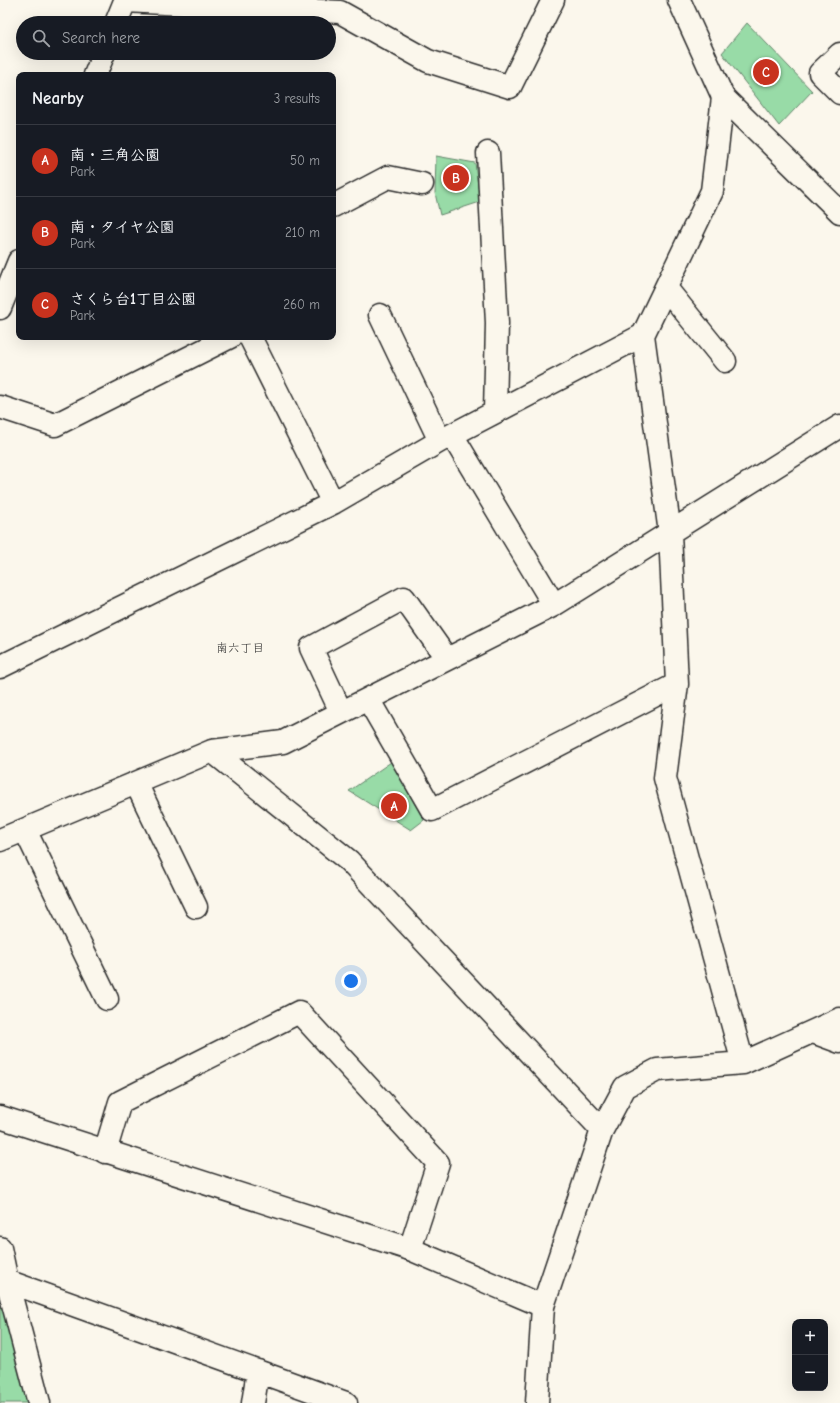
<!DOCTYPE html>
<meta charset="utf-8">
<style>
:root{--surface:#171b24;--page:#242831;--text:#f1f3f6;--muted:#9ea1a6;--line:#363941;--accent:#c8321e}
body{margin:0;font-family:"Comic Neue","Klee One",sans-serif;background:var(--page);color:var(--text)}
.controls{position:absolute;right:12px;bottom:12px;display:grid;overflow:hidden;border-radius:8px;box-shadow:0 4px 16px #0002}
.controls button{width:36px;height:36px;display:grid;place-items:center;padding:0;border:0;border-bottom:1px solid var(--line);background:var(--surface);color:var(--text);font:20px sans-serif}
.you{position:absolute;left:351px;top:981px;width:14px;height:14px;margin:-10px;border:3px solid #fff;border-radius:50%;background:#1a73e8;box-shadow:0 0 0 6px #1a73e833}
.badge{display:grid;place-items:center;width:26px;height:26px;border-radius:50%;background:var(--accent);color:#fff;font-size:13px;font-weight:700}
.pin{position:absolute;translate:-50% -50%;border:2px solid #fff;box-shadow:0 1px 4px #0006}
.list{margin:0;padding:0;list-style:none}
h2{display:flex;justify-content:space-between;align-items:center;height:52px;margin:0;padding:0 16px;font-size:17px}
h2 small{font-size:13px;font-weight:400;color:var(--muted)}
.list li{display:grid;grid-template-columns:26px 1fr auto;gap:12px;align-items:center;box-sizing:border-box;height:72px;padding:0 16px;border-top:1px solid var(--line)}
.list b{display:block;font-size:15px;white-space:nowrap}
.list p{margin:0;font-size:13px;white-space:nowrap;color:var(--muted)}
.list em{font-size:13px;font-style:normal;color:var(--muted)}
.icon{flex:none;width:22px;height:22px;fill:none;stroke:currentColor;stroke-width:2;stroke-linecap:round;stroke-linejoin:round}
.map{position:relative;flex:none;width:840px;height:1403px;overflow:hidden}
.search{position:absolute;background:var(--surface);box-shadow:0 4px 16px #0002;left:16px;top:16px;width:320px;height:44px;display:flex;align-items:center;gap:10px;box-sizing:border-box;padding:0 14px;border-radius:22px;color:var(--muted);font-size:15px}
.panel{position:absolute;background:var(--surface);box-shadow:0 4px 16px #0002;left:16px;top:72px;width:320px;height:268px;border-radius:8px}
.map>svg:first-child{display:block}
</style>
<div class="map">
<svg width="840" height="1403" viewBox="0 0 840 1403">
<rect width="100%" height="100%" fill="#fbf7ec"/>
<filter id="ink" filterUnits="userSpaceOnUse"><feTurbulence type="fractalNoise" baseFrequency=".025" numOctaves="2"/><feDisplacementMap in="SourceGraphic" scale="8" xChannelSelector="R" yChannelSelector="G"/><feConvolveMatrix kernelMatrix="1 2 1 2 8 2 1 2 1" color-interpolation-filters="sRGB"/></filter>
<g filter="url(#ink)">
<!-- green -->
<path fill="#98dba7" stroke="#628369" d="M747 23 812 91 779 126 722 53Z
M436 156 475 163 480 202 440 215 435 193Z
M391 762 424 820 411 830 349 791Z
M0 1262 33 1403H0Z"/>
<g fill="none" stroke-linecap="round" stroke-linejoin="round">
<!-- street casing -->
<g stroke="#2b2b2b" stroke-width="25">
<path id="street" d="M116 23 125 1 340 12 428 61 510 87 553 0
M840 54 820 73 840 93
M95 75 104 53
M488 153 497 323 495 412
M333 206 388 177 422 184
M666 288 725 361
M0 308 19 261
M380 315 440 441
M643 335 670 533 677 684 665 778 743 1063
M250 337 333 503
M0 407 55 425 230 337
M452 435 554 605
M0 667 333 503 440 441 643 335 712 191 723 97
M368 699 432 810 677 684
M341 712 311 648 404 598 447 659
M212 751 283 742 554 605 840 426
M136 783 196 907
M25 830 107 999
M0 840 212 751 349 861 602 1130
M813 1032 840 1042
M105 1152 120 1102 299 1012 438 1163 410 1249
M0 1248 7 1281 39 1403
M7 1281 346 1403
M253 1403 258 1371
M537 1403 543 1306 602 1130 625 1087 657 1070 743 1063 840 1019"/>
</g>
<!-- secondary casing -->
<g stroke="#2b2b2b" stroke-width="25">
<path id="secondary" d="M679 0 723 97 840 212
M0 1117 410 1249 543 1306"/>
</g>
<!-- street -->
<use href="#street" stroke="#fbf7ec" stroke-width="22"/>
<!-- secondary -->
<use href="#secondary" stroke="#fbf7ec" stroke-width="22"/>
</g>
</g>
<g text-anchor="middle" stroke-width="3" stroke-linejoin="round" paint-order="stroke">
<!-- neighbourhood labels -->
<g font-size="12" fill="#2b2b2b" stroke="#fbf7ec">
<text x="240" y="652">南六丁目</text>
</g>
</g>
</svg>
<div class="controls">
<button>+</button>
<button>−</button>
</div>
<div class="you"></div>
<div class="pin badge" style="left:394px;top:806px">A</div>
<div class="pin badge" style="left:456px;top:178px">B</div>
<div class="pin badge" style="left:766px;top:72px">C</div>
<div class="search"><svg class="icon" aria-label="search" viewBox="0 0 24 24"><circle cx="10" cy="10" r="6"/><path d="M15 15l6 6"/></svg>Search here</div>
<section class="panel">
<h2>Nearby<small>3 results</small></h2>
<ul class="list">
<li><span class="badge">A</span><div><b>南・三角公園</b><p>Park</p></div><em>50 m</em></li>
<li><span class="badge">B</span><div><b>南・タイヤ公園</b><p>Park</p></div><em>210 m</em></li>
<li><span class="badge">C</span><div><b>さくら台1丁目公園</b><p>Park</p></div><em>260 m</em></li>
</ul>
</section>
</div>
